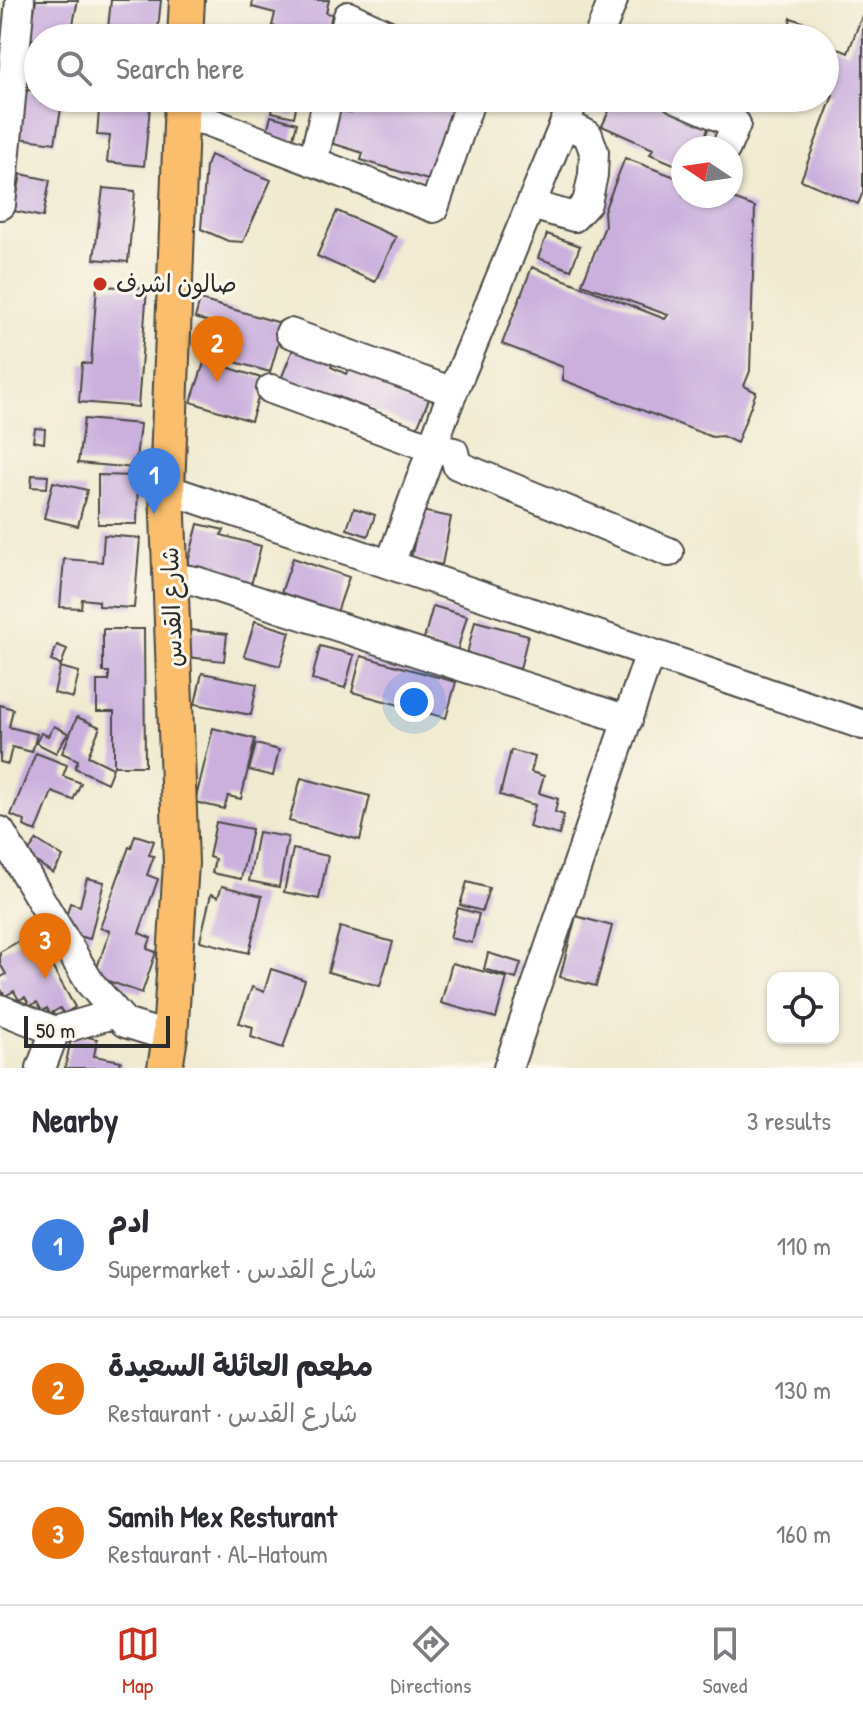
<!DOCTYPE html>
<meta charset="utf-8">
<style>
:root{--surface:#fff;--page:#f7f7f7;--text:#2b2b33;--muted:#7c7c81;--line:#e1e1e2;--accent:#c8321e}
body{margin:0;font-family:"Patrick Hand","Playpen Sans Arabic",sans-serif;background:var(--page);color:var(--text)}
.controls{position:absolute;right:24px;bottom:24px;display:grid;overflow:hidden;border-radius:16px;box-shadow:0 2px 6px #0004}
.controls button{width:72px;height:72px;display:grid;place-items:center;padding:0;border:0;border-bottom:2px solid var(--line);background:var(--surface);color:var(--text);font:40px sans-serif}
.compass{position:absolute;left:671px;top:136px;width:72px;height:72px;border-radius:50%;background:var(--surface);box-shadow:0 2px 6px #0004;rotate:283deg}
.scale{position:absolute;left:24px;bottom:20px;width:146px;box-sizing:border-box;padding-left:8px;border:4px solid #2b2b2b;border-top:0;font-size:22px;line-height:28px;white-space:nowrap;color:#2b2b2b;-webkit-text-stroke:6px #fbf7ec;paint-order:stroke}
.you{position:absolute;left:414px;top:702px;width:28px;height:28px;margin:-20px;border:6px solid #fff;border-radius:50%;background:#1a73e8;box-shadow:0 0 0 12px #1a73e833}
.badge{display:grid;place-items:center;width:52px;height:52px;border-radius:50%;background:var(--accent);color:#fff;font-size:26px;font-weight:700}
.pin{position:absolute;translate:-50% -66px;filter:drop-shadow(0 2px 4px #0008)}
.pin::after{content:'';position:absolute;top:42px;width:28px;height:24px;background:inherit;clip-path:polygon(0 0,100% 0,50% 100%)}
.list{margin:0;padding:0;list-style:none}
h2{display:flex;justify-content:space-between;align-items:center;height:104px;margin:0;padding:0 32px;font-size:34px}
h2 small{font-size:26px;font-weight:400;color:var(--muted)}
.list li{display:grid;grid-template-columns:52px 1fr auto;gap:24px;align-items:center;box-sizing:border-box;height:144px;padding:0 32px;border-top:2px solid var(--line)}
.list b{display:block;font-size:30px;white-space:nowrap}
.list p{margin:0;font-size:26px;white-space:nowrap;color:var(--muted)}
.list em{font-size:26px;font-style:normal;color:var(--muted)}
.icon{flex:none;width:44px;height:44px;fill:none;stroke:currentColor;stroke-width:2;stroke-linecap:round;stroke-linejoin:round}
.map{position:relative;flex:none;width:863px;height:1068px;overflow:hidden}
.search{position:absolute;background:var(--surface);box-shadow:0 2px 6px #0004;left:24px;right:24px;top:24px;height:88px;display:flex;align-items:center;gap:20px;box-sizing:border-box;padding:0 28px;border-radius:44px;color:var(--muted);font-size:30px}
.sheet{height:536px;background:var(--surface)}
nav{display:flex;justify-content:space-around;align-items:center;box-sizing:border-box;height:112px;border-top:2px solid var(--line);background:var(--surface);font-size:22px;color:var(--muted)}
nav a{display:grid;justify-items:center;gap:4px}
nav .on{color:var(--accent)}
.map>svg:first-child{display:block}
</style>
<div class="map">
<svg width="863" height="1068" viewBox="0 0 863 1068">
<rect width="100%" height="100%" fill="#fbf7ec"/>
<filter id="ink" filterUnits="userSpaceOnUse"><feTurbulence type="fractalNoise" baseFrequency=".0125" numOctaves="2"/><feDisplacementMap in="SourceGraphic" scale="16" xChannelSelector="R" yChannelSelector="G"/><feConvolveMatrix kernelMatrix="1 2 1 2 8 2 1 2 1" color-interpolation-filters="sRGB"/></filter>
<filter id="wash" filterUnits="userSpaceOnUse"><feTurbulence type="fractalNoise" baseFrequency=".006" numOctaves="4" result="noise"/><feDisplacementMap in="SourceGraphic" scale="32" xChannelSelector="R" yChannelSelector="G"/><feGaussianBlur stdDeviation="1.8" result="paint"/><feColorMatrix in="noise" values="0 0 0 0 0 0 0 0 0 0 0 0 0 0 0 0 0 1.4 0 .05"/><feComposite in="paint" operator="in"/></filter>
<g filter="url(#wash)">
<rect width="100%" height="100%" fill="#f0ead0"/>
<g id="blocks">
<!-- building -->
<path fill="#cbb0de" d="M36 0H78L70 38H38V40L29 39Z
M111 0H161L157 38H107Z
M253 0H329L326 13 332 14 327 36 309 33 308 38H278L280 28 272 26 275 13 252 7Z
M863 13V192L858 204 801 180 833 95 825 92V43L848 53Z
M791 18 809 24 805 35 788 30Z
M27 90 38 91V98H63L55 143 18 138Z
M100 98H151L144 166 107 162 110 136 97 135Z
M275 98H298L294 117 272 112Z
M355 98H463L438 183 361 160 363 153 325 141 334 108 351 113Z
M615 98H654L711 122 700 148H683V168L650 154 653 149 602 126Z
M271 116 297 123 292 142 266 135Z
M210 155 271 180 243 242 228 241 201 229 206 166Z
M625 158 683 180V196H725L755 207 750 371 744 386 756 392 737 443 722 436 712 437 563 380V367L502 344 532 267 665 319 668 315 582 284 605 226 604 211Z
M21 174 50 180 43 217 14 211Z
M103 188 135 191 128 262 94 259Z
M337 211 396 237 375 282 317 256Z
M547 234 580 246 571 270 538 258Z
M97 286 147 288 138 407 79 402 82 363 91 364Z
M200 300 284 324 270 372 221 358 224 351 209 346 215 324 195 318Z
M297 339 336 354 331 367 346 374 352 361 432 392 417 428 334 395 333 398 281 379Z
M205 360 264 379 251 421 191 402Z
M84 419 140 424 135 468 78 463Z
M35 428 45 429 44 443 33 441Z
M32 475 48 476 47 488 31 487Z
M98 475 138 476 137 524H98Z
M53 482 87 490 78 526 44 518Z
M354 508 375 515 368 536 347 529Z
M421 511 451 517 442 565 411 558Z
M198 524 224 530 221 535 261 546 251 585 186 570Z
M104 535 140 538 134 608 99 606V601L82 599 81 608 60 607 64 559 102 562Z
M293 558 349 577 336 615 280 596Z
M433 606 467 616 455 659 423 642Z
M255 621 290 632 280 666 244 656Z
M475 621 528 635 520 669 467 654Z
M103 629H144L145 766H114V712H97V681H109V672H103Z
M190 630 227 634 224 661 187 657Z
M57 645 67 649 61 665 51 661Z
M320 646 354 655 345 688 312 679Z
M361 656 456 682 446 718 352 692Z
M60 667 79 672 73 698 54 693Z
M202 673 257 684 251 715 195 704Z
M0 705 13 709 9 727 37 734 32 752 12 747 8 764 0 762Z
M77 717 100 727 88 756 113 768 107 783 75 768 78 760 62 753Z
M54 726 68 733 56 753 36 743 41 733 48 736Z
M213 728 255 739 241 799 228 796 224 809 195 802Z
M256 744 279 750 273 776 249 770Z
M511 750 535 757 531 772 544 776 539 793 558 799 555 812 564 815 559 835 529 827 535 805 500 795Z
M36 753 67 765 63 776 81 783 73 800 52 792 36 832 24 826 25 821 11 815Z
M301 778 370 796 360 840 289 821Z
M216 822 252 829 241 879 212 873 215 859 209 857Z
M258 832 288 837 279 887 249 881Z
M135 835 154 841 149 855 154 856 147 875 158 879 139 933 151 938 147 949 156 952 142 993 94 976 110 931 100 928 129 847 131 848Z
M37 840 63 857 53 873 35 861 29 851Z
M293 849 328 856 319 899 284 892Z
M87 878 104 882 90 939 62 932 70 903 80 906Z
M467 882 489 888 482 911 460 905Z
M222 886 262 896 249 953 200 941 211 894 218 897Z
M458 908 479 914 472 943 450 938Z
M576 916 612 926 596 986 560 977Z
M340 927 393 942 380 986 328 972Z
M33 933 75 1007 64 1014 60 1008 50 1014 47 1008 42 1011 37 1002 30 1006 25 997 19 1000 14 991 5 996 0 988V978L6 974 0 964V952Z
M488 953 521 963 516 979 484 969Z
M452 963 507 978 496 1018 441 1003Z
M271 969 305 980 283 1048 251 1037 253 1027 239 1023 252 987 264 992Z
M72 1034 97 1039 94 1056 121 1061 119 1068H65Z"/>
</g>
</g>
<g filter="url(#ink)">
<use href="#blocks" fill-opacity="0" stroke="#494844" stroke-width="2"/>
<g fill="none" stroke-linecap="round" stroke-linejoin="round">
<!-- minor casing -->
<g stroke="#494844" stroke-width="32">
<path id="minor" d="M343 38 348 16 395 38
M598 38 613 0
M676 98 736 124 726 148
M182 116 207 121 434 208 471 98
M313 162 328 98
M1 205 20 0
M531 205 574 217 587 203 593 175 594 152 588 135 565 123
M290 333 453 392
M271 389 432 448 454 452 457 465 669 552
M167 489 863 725
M390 564 448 404 575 98
M171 577 196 581 628 720
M0 831 90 983 125 1023 170 1037
M0 1009 55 1031 116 1013
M41 1068 55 1031
M508 1068 650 653"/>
</g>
<!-- major casing -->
<g stroke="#494844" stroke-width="38">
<path id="major" d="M185 38 187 0
M165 1068 170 1037 181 863 167 489 182 98"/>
</g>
<!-- minor -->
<use href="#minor" stroke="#fff" stroke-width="28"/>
<!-- major -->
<use href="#major" stroke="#fabe6d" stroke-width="34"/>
</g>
</g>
<!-- markers -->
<circle fill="#c8321e" stroke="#fbf7ec" stroke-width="3" cx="100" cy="284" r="8"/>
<g text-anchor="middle" stroke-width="6" stroke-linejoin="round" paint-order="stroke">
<!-- poi labels -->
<g font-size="24" fill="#2b2b2b" stroke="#fbf7ec" text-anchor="start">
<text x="116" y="292">صالون اشرف</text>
</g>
<!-- street labels -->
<g font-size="24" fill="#2b2b2b" stroke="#fbf7ec">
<text transform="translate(172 607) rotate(-92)" y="8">شارع القدس</text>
</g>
</g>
</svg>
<div class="controls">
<button><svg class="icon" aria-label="locate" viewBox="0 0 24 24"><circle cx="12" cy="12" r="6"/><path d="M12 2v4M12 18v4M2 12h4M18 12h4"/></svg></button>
</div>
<svg class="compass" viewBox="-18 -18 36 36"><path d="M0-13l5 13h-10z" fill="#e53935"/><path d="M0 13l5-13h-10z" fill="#7c7c81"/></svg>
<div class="scale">50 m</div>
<div class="you"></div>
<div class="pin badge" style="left:154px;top:514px;background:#3f7fe0">1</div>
<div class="pin badge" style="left:217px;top:382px;background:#e8710a">2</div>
<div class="pin badge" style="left:45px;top:979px;background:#e8710a">3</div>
<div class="search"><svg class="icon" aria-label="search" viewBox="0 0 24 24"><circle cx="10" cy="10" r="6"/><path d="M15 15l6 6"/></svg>Search here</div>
</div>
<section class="sheet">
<h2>Nearby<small>3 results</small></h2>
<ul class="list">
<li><span class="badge" style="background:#3f7fe0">1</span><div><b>ادم</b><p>Supermarket · شارع القدس</p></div><em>110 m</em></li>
<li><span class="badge" style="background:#e8710a">2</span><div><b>مطعم العائلة السعيدة</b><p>Restaurant · شارع القدس</p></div><em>130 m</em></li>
<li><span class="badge" style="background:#e8710a">3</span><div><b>Samih Mex Resturant</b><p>Restaurant · Al-Hatoum</p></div><em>160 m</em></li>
</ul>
</section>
<nav>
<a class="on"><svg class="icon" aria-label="map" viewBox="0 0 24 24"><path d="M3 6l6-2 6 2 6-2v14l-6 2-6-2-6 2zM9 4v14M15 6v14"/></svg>Map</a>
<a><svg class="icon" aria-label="directions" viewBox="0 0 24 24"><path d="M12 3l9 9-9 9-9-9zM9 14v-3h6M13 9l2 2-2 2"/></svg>Directions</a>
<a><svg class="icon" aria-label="saved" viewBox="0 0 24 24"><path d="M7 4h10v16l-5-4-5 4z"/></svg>Saved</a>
</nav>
